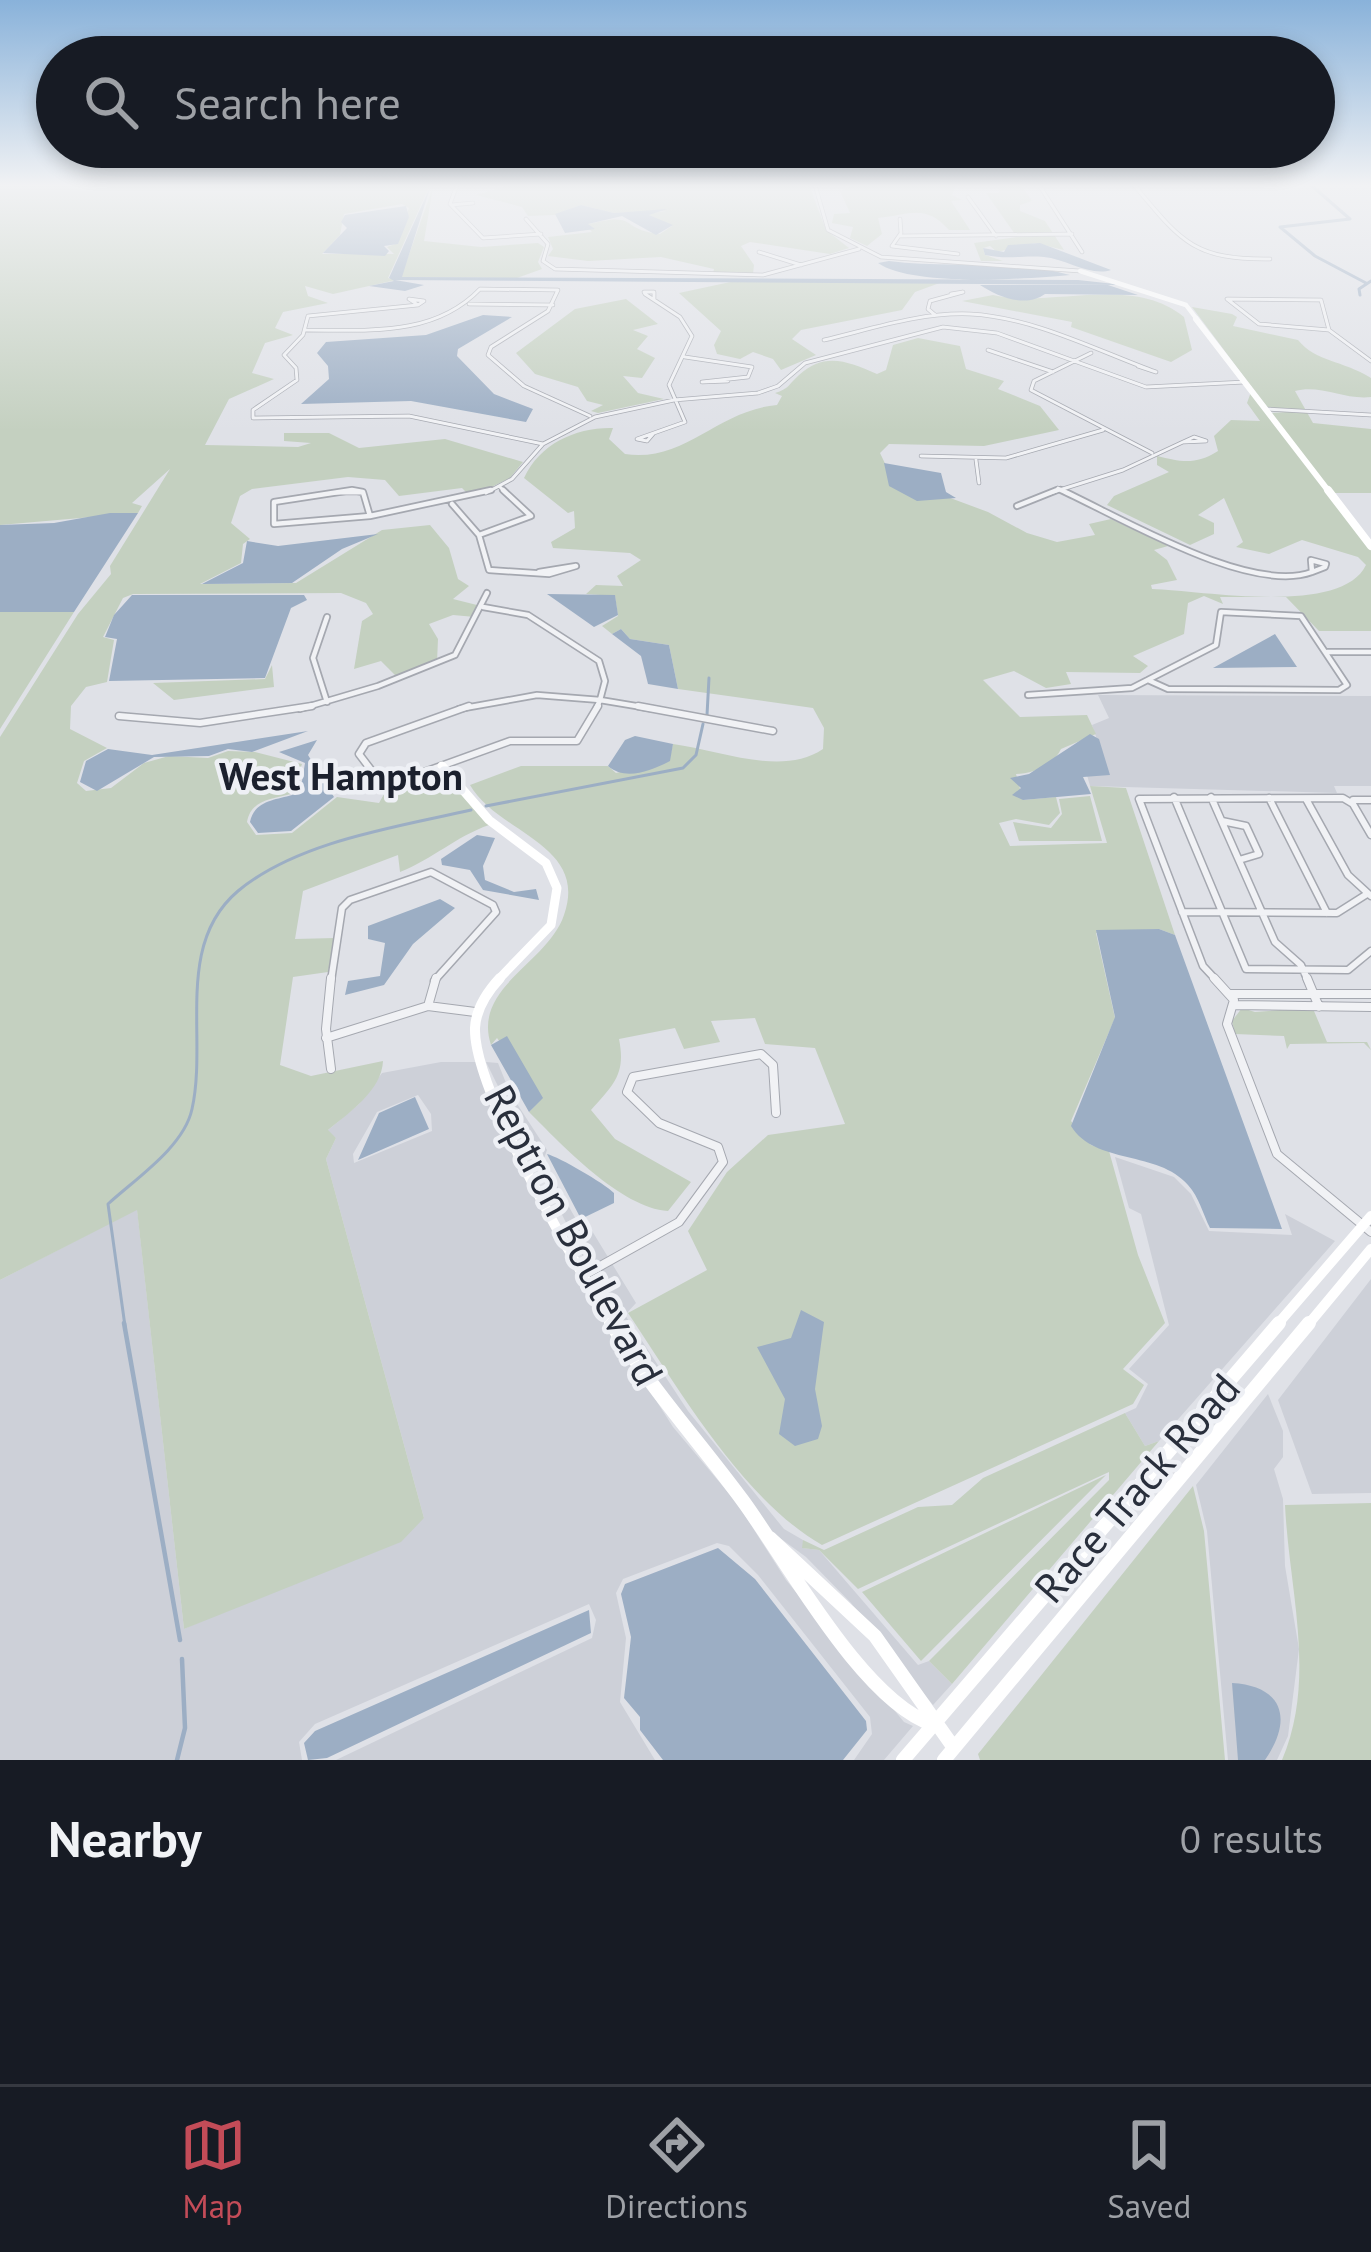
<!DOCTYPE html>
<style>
:root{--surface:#171b24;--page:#242831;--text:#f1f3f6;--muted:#9ea1a6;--line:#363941;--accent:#c34c58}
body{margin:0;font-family:"PT Sans",sans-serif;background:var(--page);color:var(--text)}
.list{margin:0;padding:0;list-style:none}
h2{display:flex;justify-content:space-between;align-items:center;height:156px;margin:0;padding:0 48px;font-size:51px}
h2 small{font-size:39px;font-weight:400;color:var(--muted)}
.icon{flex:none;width:66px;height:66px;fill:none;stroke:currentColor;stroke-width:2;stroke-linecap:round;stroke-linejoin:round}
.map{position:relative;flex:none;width:1371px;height:1760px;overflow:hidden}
.search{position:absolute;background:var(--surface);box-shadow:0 6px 18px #0003;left:36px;right:36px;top:36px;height:132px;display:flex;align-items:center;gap:30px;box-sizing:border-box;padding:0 42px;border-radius:66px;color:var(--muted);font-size:45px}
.sheet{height:324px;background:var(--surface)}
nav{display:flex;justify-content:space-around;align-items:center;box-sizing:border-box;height:168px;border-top:3px solid var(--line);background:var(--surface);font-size:33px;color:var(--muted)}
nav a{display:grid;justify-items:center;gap:6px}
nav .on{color:var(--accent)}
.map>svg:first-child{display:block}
</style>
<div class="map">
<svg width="1371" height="1760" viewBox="0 0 1371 1760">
<rect width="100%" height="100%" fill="#dfe1e7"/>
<!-- built -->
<path fill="#cdd0d8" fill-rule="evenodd" d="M1098 695 1371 696V786H1334L1337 793 1090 786 1087 775 1109 774 1092 725 1109 718Z
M441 1062H477L599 1311 673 1427 737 1503 786 1580 904 1722 913 1726 884 1760H854L872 1734 870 1717 758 1575 729 1546 717 1543 623 1579 616 1593 626 1638 620 1702 655 1760H336L592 1638 596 1620 589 1604 315 1724 299 1742 302 1760H0V1280L137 1209 184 1629 424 1518 326 1159 336 1138 327 1131 359 1104 382 1073ZM418 1095 431 1114 432 1131 354 1163 353 1154 377 1112Z
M486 1062 498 1063 510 1093 547 1150 543 1161 577 1221H586L636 1303 625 1315 688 1411 784 1529 803 1540V1548L819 1550 918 1665 929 1661 952 1684 933 1705 851 1603 806 1557 769 1530 681 1420 607 1305Z
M1115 1157 1174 1177 1191 1194 1209 1231 1292 1235 1285 1214 1335 1241 1159 1441 1145 1446 1125 1413 1136 1408 1148 1384 1129 1369 1169 1325 1141 1214 1129 1208Z
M1371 1279V1493L1312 1494 1278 1400Z
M1268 1394 1283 1431V1457L1274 1469 1283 1499 1285 1566 1299 1649 1288 1736 1277 1760H1228L1207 1531 1196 1485Z"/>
<!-- green -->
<path fill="#c4d0c0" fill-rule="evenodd" d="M0 185H430L388 278 396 280 333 294 305 286 308 296 328 303 283 312 275 328 293 335 265 343 252 373 274 379 229 399 205 445 298 447 311 443 284 441V433H329L359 448 445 439 523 462 510 478 471 497 462 488 399 496 385 480 348 477 252 489 240 496 231 523 250 539 243 544 241 563 200 584 296 583 382 530 430 525 449 548 458 579 469 586 453 599 481 606 475 617 453 615 429 624 438 639 437 662 396 676 381 661 354 669 362 621 373 614 366 603 341 593 133 594 123 598 103 637 114 640 107 682 86 687 71 706 70 729 107 748 84 761 77 783 86 791 111 788 144 763 169 756 208 758 228 751 255 752 302 764 291 794C271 799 251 800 247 822L256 835 292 833 337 797 379 803 387 789C412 786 435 798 457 789L489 825C455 837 433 859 400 872L398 855 303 891 295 939 335 938 328 972 293 977 280 1065 311 1076 383 1061C382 1090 349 1113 328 1130L336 1138 326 1159 424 1518 401 1542 184 1629 137 1210 0 1280V737L78 614 111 574 110 566 170 469 132 503 142 506 138 513 0 525ZM402 204 409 208 398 243 387 247 394 254H322L340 235 344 214Z
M809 185 826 230 849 248 830 254 750 242 741 246 754 265 753 274 713 273 714 269 661 257 588 261 548 256 553 249 548 237 592 232 586 225C640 210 618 230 660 234L672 226 647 214 666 211 614 213 581 205 554 215 528 216 522 207 476 195 506 186Z
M854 185H956L952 195 962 200 951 201 970 230H949C925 203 909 215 878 218L882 234 867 246 850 238 853 227 832 223 834 214 850 213 840 191Z
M1001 185H1021L1032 201 1020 205V211L1045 221 1064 250 1035 243 997 252 990 246 983 248 985 255 1003 261H981L974 243 1017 237 986 193H999Z
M433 187 424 241 481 247 538 243 544 247 538 262 542 269 517 278 401 277Z
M735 281H945L915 292 902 310 801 330 792 339 816 355 781 370 773 359 753 352 740 359 717 354 714 345 721 331 679 293Z
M993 295C1051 308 1133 274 1184 317L1192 350 1171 362 1071 327 1072 322 962 301Z
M626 299 658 324 633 330 648 336 637 349 655 358 642 378 623 376 638 393 664 399 598 413 591 411 603 405 587 401 578 387 535 374 516 353 575 309Z
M1192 307 1232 314 1237 317 1233 326 1298 340C1316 362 1342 360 1371 378V397C1344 400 1320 384 1295 391L1313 423 1371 429V493H1333L1271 413 1286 412 1270 411 1284 409H1268Z
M918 338 960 346 966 369 1004 381 998 389 1040 406 1059 430 984 446 889 444 880 453 891 476 988 512 1027 533 1057 542 1095 535 1089 524 1111 519 1168 546 1154 550 1167 560 1177 580 1151 585 1152 589C1200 590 1341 617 1366 565L1358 557 1302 540 1269 554 1236 547 1243 542 1224 498 1198 515 1214 523V534L1190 545 1107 505 1114 496 1169 472 1157 465V456C1181 462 1196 465 1218 451L1214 436 1231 420 1260 421 1247 403 1251 392 1371 549V631H1319L1286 597H1220L1223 604 1204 596 1188 603 1184 634 1133 656 1148 666 1140 673 1066 672 1071 684 1046 688 1014 671 983 680 1020 717 1087 715 1096 734 1061 749C1054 765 1032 774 1016 774L1023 800 1056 797 1060 813 1049 825 1016 819 999 823 1010 846 1107 843 1090 786 1126 788 1175 935 1159 929 1096 933 1115 1018 1071 1121 1091 1145 1109 1151 1138 1255 1165 1323 1123 1369 1144 1385 1133 1404 822 1545C742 1499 679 1389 628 1313L707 1270 688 1231 727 1172 768 1135 845 1124 815 1048 765 1044 755 1018 711 1021 720 1042 684 1049 675 1028 619 1039C626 1074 614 1084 591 1110L615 1139 691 1182 668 1211C621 1208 562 1145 529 1112L542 1098 497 1038 491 1045C472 987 548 963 564 915 589 844 497 833 470 785L521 766H608L616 773 669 761 673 744C719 750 782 777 823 749L824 728 813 708 678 689 669 645 630 639 621 629 612 634 602 626 618 616 615 596 586 594 596 585 623 586 617 576 641 560 630 553 553 548 551 542 575 528 574 511 568 513 524 478C540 443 577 427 613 428L609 439 625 454C685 463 717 410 777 405L782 396 775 393C789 389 789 384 799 375 825 351 849 362 877 374L886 370 893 345Z
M0 612H74L0 729Z
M272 665 274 687 174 700 153 683 265 679Z
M1090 796 1102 841H1019L1013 822 1051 828 1062 814 1059 799Z
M1242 1008 1255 1012 1307 1008 1314 1011 1327 1042H1367L1371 1050 1364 1043 1290 1044 1287 1049 1284 1036 1235 1034 1232 1021Z
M1125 1413 1145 1446 1159 1441 952 1684 929 1661 1109 1480V1472L858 1589 819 1550 802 1548 803 1540 824 1550 918 1507 952 1505 983 1478Z
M1106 1475 921 1661 862 1592Z
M1193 1486 1204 1531 1225 1760H980L978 1754Z
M1371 1503V1760H1282C1317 1678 1289 1590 1285 1505Z"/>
<!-- water -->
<path fill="#9caec4" d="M431 185 402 277 1078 280 1124 285 395 280 424 285 405 291 369 286 394 281 389 278Z
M581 205 614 213 667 209 649 215 673 225 656 235 622 216 588 224 595 229 565 233 555 214Z
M406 206 409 217 398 244 384 246 389 251 385 256 323 253 347 228 341 222 345 215Z
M1040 243 1111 270C1091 277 1066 259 1044 257 1021 255 1009 260 985 255L983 248 1004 252 1008 245Z
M889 261C949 269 1011 258 1070 275 1026 279 912 287 878 263Z
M980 285H1108L1138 295 1045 294C1026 308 998 297 980 285Z
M483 315 512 317 458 349 457 356 494 394 533 409 526 422 411 401 301 404 329 379 328 366 317 353 326 342 426 335Z
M884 463 941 473 946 492 956 498 917 501 889 486Z
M110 513H138L74 612H0V525L54 523Z
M378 534 342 549 292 583 202 584 243 563 247 541 278 546Z
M547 594 615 595 618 615 594 627Z
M132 595H304L307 600 291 608 265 678 109 681 117 639 105 637 114 615Z
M621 629 630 639 669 645 678 689 648 684 641 656 612 634Z
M1275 634 1297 667 1213 668Z
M308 731 252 752 228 749 209 756 154 757 97 791 80 782 86 761 108 749 152 755Z
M1090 734 1099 739 1110 775 1083 777 1091 794 1023 800 1012 795 1021 788 1010 778 1029 774Z
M635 736 673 744 670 761C651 771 625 781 608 766L625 740Z
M317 740 308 755 334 797 291 831 258 833 250 822C254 801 275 800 292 795L302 781 305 763 279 752Z
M477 835 495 838 483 866 485 880 514 892 536 889 539 900 483 890 470 870 442 865 441 859Z
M440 899 455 908 413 944 384 985 345 995 348 981 380 976 385 943 368 939V926Z
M1159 929 1175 935 1282 1229 1210 1228C1203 1214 1199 1197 1188 1185 1158 1150 1095 1165 1071 1126L1115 1017 1096 930Z
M507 1036 543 1098 529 1112 491 1045Z
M415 1097 429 1129 358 1160 379 1113Z
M547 1154C559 1157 604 1183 614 1193V1203L581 1219Z
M801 1310 824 1322 815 1389 822 1426 818 1439 795 1446 779 1434 785 1399 757 1347 791 1338Z
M718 1548 755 1579 866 1721 867 1730 843 1760H663L640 1730V1717L624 1698 631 1637 621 1594 625 1584Z
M589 1610 591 1633 327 1758 308 1760 304 1743 315 1731Z
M1232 1683C1284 1686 1293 1720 1265 1760H1238Z"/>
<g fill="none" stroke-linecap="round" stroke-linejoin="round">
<!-- stream-far1 -->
<path stroke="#9caec4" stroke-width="3" d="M1311 185 1350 219 1280 227 1315 256 1366 283
M1360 295 1359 289 1371 281
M707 715 709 678
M486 806 683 768 696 755 703 724
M125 1326 108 1204C135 1179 184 1147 192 1109 208 1038 174 945 238 891 298 841 397 827 471 810"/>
<!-- stream -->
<path stroke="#9caec4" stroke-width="4.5" d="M124 1323 180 1640
M177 1760 185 1728 182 1659"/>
<!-- street-far3 casing -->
<g stroke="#a5a8b0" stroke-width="4.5">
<path id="street-far3" d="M457 185 450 204 483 238 541 234
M815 185 828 230 881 257 1080 271
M1039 185 1082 252
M1134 185C1181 241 1193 260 1270 259
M968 197 996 236
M451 205 473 203
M526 219 548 244 543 261 555 269 763 275 859 249
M900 219 901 233 892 246 958 254
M899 236 1072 234
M759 252 801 265
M409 299 424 301 418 305Z
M1227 299 1321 300 1329 330 1259 324Z
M469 304 553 305
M418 305 308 316 303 335 284 355 296 368 297 380 253 410V418L409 416 543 444
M935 315 928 309 930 301 963 292 951 294
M306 330C368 330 434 337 480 289L558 290 548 311 491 347 488 355 524 386 590 416
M1329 330 1371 361
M824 340C871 329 921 312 970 314 1033 317 1098 351 1156 372L1138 366
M988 350 1053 372
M1091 353 1034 381 1031 390 1152 453
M685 357 752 367 748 377 702 382 728 381
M1266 409 1371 415
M653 434 647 441 637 439 685 422 669 385 692 336 680 317 645 294 644 292H654V299
M1194 437 1206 441 1183 442Z
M921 456 1006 458 1103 430
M976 460 979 483
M500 487 506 493
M1058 488 1068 493
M335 493H363
M486 493 512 479 543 444 595 417 674 400 758 393 778 386 805 363 943 327 997 333 1146 387 1245 382
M1050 493 1123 470 1183 442"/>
</g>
<!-- street-far2 casing -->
<g stroke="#a5a8b0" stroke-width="8">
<path id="street-far2" d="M352 490 363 492 370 516 274 524V502Z
M1061 490C1120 517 1250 595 1312 572
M452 504 479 535 489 570 549 574 576 566 539 572
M1017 506 1057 490
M370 516 491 490
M479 535 531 516 503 490
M1311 560 1326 564 1325 567 1312 572Z
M483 607 528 615 599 661 605 681 600 700
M327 617 313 658 327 702
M1327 652H1371
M1028 695 1132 688 1216 645 1221 612 1301 616 1347 685 1339 690 1168 689 1148 680
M600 700 654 709
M300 709 378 686 455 655 487 593
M459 709 537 695 600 700
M596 709 600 700"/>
</g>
<!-- street-far1 casing -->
<g stroke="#a5a8b0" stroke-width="9">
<path id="street-far1" d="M469 706 366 743 359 754 378 779H405L510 741H577L598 706
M638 706 773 731
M119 716 200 723 312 706
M1174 797 1246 969 1348 970 1371 951
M1211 797 1275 942 1301 965 1308 981
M1269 798 1327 913
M1306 799 1348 875 1371 896
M1353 800H1371
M1222 821 1246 826 1259 854 1239 860
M1182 912 1337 913 1367 894
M331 981 342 908 350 900 431 872 493 905 496 912 434 981
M1217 981 1203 966 1139 799 1343 798 1353 804 1371 835"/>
</g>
<!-- street casing -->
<g stroke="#a5a8b0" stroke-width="10">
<path id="street" d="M436 978 428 1006 475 1012
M1214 978 1234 1000 1227 1024 1277 1154 1371 1232
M1307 978 1319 1007
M1231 994H1371
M1233 1005 1371 1007
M326 1038 428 1006
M331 1069 326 1029 331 978
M586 1274 679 1222 723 1162 718 1147 659 1123 627 1092 633 1077 761 1054 773 1065 776 1113"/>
</g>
<!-- street-far3 -->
<use href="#street-far3" stroke="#f1f2f5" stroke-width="3"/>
<!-- street-far2 -->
<use href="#street-far2" stroke="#f1f2f5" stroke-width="4.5"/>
<!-- street-far1 -->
<use href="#street-far1" stroke="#f1f2f5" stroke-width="6"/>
<!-- street -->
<use href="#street" stroke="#f1f2f5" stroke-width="8"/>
<!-- secondary-far5 -->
<path stroke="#fff" stroke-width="4.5" d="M1080 271 1186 305 1199 322"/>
<!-- secondary-far4 -->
<path stroke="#fff" stroke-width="6" d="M1196 319 1330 493"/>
<!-- secondary-far3 -->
<path stroke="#fff" stroke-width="8" d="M1328 490 1371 546"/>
<!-- secondary-far2 -->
<path stroke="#fff" stroke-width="9" d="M442 766 489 820 546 863 557 888 551 925 497 981"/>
<!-- secondary-far1 -->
<path stroke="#fff" stroke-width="10" d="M500 978C487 992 476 1008 475 1028 473 1090 578 1268 613 1326
M1276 1326 1371 1216
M1307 1326 1371 1249"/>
<!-- secondary -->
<path stroke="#fff" stroke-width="14" d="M611 1323C650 1388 699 1441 743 1501 787 1561 863 1701 932 1724
M770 1538 875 1636 954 1748
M903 1760 1279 1323
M944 1760 1309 1323"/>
</g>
<!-- sky -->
<linearGradient id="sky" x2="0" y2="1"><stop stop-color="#89b2da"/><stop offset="0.43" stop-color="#f1f2f4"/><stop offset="1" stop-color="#f1f2f4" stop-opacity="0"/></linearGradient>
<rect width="1371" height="431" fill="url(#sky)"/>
<g text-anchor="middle" stroke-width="9" stroke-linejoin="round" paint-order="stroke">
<!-- neighbourhood labels -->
<g font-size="39" font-weight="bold" fill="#1b202d" stroke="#eef0f5">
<text x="341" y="790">West Hampton</text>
</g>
<!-- near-street labels -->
<g font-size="42" fill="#292f3c" stroke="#eef0f5">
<text transform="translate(574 1235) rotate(62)" y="15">Reptron Boulevard</text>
<text transform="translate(1137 1488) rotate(-49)" y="15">Race Track Road</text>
</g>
</g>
</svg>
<div class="search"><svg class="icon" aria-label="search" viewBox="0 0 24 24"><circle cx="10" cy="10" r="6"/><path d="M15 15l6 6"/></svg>Search here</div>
</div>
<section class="sheet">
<h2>Nearby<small>0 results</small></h2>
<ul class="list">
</ul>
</section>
<nav>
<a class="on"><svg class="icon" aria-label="map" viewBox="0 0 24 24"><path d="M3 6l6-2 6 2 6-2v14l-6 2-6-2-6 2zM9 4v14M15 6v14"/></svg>Map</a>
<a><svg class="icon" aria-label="directions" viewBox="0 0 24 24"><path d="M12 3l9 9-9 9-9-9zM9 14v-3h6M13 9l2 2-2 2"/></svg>Directions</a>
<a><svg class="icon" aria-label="saved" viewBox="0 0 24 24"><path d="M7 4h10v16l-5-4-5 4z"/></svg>Saved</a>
</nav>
